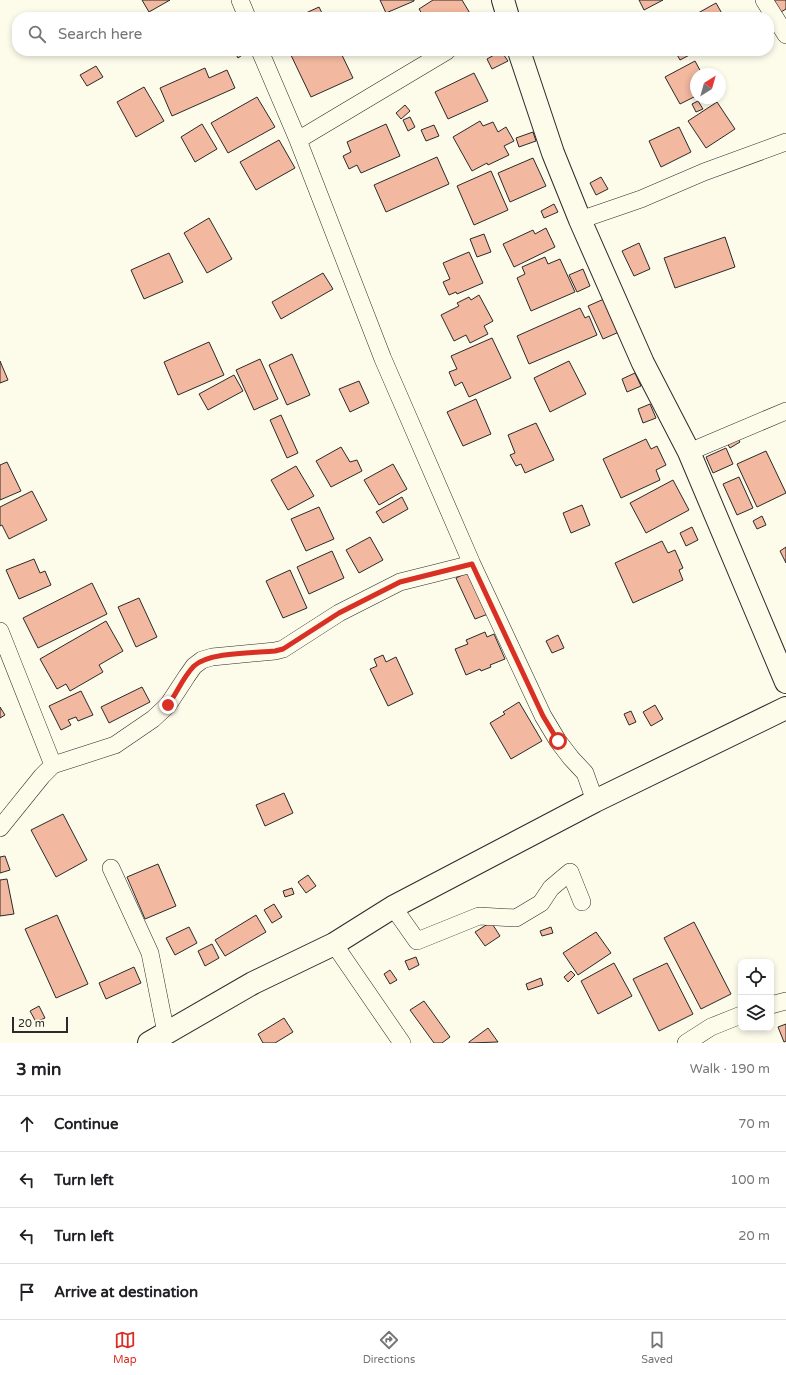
<!DOCTYPE html>
<meta charset="utf-8">
<style>
:root{--surface:#fff;--page:#f6f6f6;--text:#202124;--muted:#757577;--line:#e0e0e0;--accent:#d93025}
body{margin:0;font-family:"Varela Round",sans-serif;background:var(--page);color:var(--text)}
.controls{position:absolute;right:12px;bottom:12px;display:grid;overflow:hidden;border-radius:8px;box-shadow:0 2px 6px #0003}
.controls button{width:36px;height:36px;display:grid;place-items:center;padding:0;border:0;border-bottom:1px solid var(--line);background:var(--surface);color:var(--text);font:20px sans-serif}
.compass{position:absolute;left:690px;top:68px;width:36px;height:36px;border-radius:50%;background:var(--surface);box-shadow:0 2px 6px #0003;rotate:37deg}
.scale{position:absolute;left:12px;bottom:10px;width:56px;box-sizing:border-box;padding-left:4px;border:2px solid #2b2b2b;border-top:0;font-size:11px;line-height:14px;white-space:nowrap;color:#2b2b2b;-webkit-text-stroke:3px #fdfbea;paint-order:stroke}
.stop{position:absolute;width:12px;height:12px;margin:-9px;border:3px solid #d93025;border-radius:50%;background:#fff}
.stop.end{background:#d93025;border-color:#fff;box-shadow:0 1px 4px #0008}
.list{margin:0;padding:0;list-style:none}
h2{display:flex;justify-content:space-between;align-items:center;height:52px;margin:0;padding:0 16px;font-size:17px}
h2 small{font-size:13px;font-weight:400;color:var(--muted)}
.list li{display:grid;grid-template-columns:26px 1fr auto;gap:12px;align-items:center;box-sizing:border-box;height:56px;padding:0 16px;border-top:1px solid var(--line)}
.list b{display:block;font-size:15px;white-space:nowrap}
.list em{font-size:13px;font-style:normal;color:var(--muted)}
.icon{flex:none;width:22px;height:22px;fill:none;stroke:currentColor;stroke-width:2;stroke-linecap:round;stroke-linejoin:round}
.map{position:relative;flex:none;width:786px;height:1043px;overflow:hidden}
.search{position:absolute;background:var(--surface);box-shadow:0 2px 6px #0003;left:12px;right:12px;top:12px;height:44px;display:flex;align-items:center;gap:10px;box-sizing:border-box;padding:0 14px;border-radius:16px;color:var(--muted);font-size:15px}
.sheet{height:276px;background:var(--surface)}
nav{display:flex;justify-content:space-around;align-items:center;box-sizing:border-box;height:56px;border-top:1px solid var(--line);background:var(--surface);font-size:11px;color:var(--muted)}
nav a{display:grid;justify-items:center;gap:2px}
nav .on{color:var(--accent)}
.map>svg:first-child{display:block}
</style>
<div class="map">
<svg width="786" height="1043" viewBox="0 0 786 1043">
<rect width="100%" height="100%" fill="#fdfbea"/>
<!-- building -->
<path fill="#f2b8a0" stroke="#2b2b2b" d="M142 0H170L149 12Z
M380 0H414V1L386 13Z
M433 0H462L471 15 468 17H424L419 9Z
M639 0H663L644 10Z
M774 0H786V9L781 12Z
M716 3 724 17H691Z
M319 7 324 17H297Z
M234 51H248L238 58Z
M289 51H340L353 78 311 97Z
M501 51 508 61 492 69 487 59Z
M675 51H697L680 60Z
M695 61 702 74H696V96L680 104 665 77Z
M96 66 103 77 87 86 80 75Z
M205 68 209 78 227 70 235 88 172 116 160 88Z
M474 73 488 101 448 119 435 92Z
M144 87 164 121 136 137 117 102Z
M257 97 275 127 228 153 211 123Z
M698 101 703 109 696 112 692 104Z
M717 102 735 129 706 148 688 121Z
M405 105 410 111 401 119 396 113Z
M410 117 415 127 408 131 403 120Z
M480 121 483 126 493 122 498 132 506 127 514 141 504 146 509 155 488 165 487 163 472 171 453 137Z
M202 124 217 149 195 162 181 137Z
M386 124 400 156 361 173 357 165 349 169 343 156 351 152 347 142Z
M434 125 439 136 426 141 421 130Z
M679 127 691 152 661 167 649 141Z
M533 132 536 141 519 147 516 138Z
M279 140 295 168 256 190 240 162Z
M437 157 449 184 386 212 374 185Z
M533 158 546 186 510 202 498 173Z
M491 171 508 210 474 225 457 186Z
M601 177 608 189 596 195 590 183Z
M554 204 558 212 544 218 541 211Z
M209 218 232 259 207 273 184 233Z
M546 228 555 247 514 267 503 244 533 230 535 234Z
M484 234 491 252 477 257 470 239Z
M725 237 735 267 675 288 664 258Z
M639 243 650 269 634 276 622 251Z
M469 252 483 283 457 294 456 292 449 295 443 282 450 279 443 263Z
M169 253 183 282 144 299 131 270Z
M545 257 548 264 560 259 575 292 531 311 517 278 525 274 522 267Z
M583 269 590 286 577 292 569 275Z
M323 273 333 289 281 319 272 302Z
M479 295 493 321 484 326 488 334 470 343 466 335 454 341 441 315 459 306 457 303 469 297 471 300Z
M604 299 619 332 603 339 588 306Z
M580 308 585 318 589 316 597 335 529 364 517 336Z
M492 338 511 378 469 397 462 382 455 386 449 372 457 369 451 356Z
M209 342 224 375 178 395 164 362Z
M292 354 310 395 287 405 269 365Z
M260 359 278 399 254 410 236 370Z
M0 361 8 380 0 383Z
M569 361 586 394 550 412 534 378Z
M635 373 641 386 627 392 622 379Z
M234 375 243 391 208 410 199 394Z
M359 381 369 403 350 412 339 389Z
M476 399 491 434 463 446 447 412Z
M650 404 656 418 643 423 638 409Z
M281 415 298 453 287 458 270 420Z
M536 423 554 460 525 473 521 464 516 466 510 455 515 453 508 435Z
M737 437 740 442 730 448 727 443Z
M646 439 651 449 657 446 666 465 656 470 660 480 621 498 603 459Z
M341 447 350 462 357 460 362 471 331 487 316 461Z
M726 448 733 464 713 473 706 457Z
M766 451 786 493 757 507 737 464Z
M7 462 21 491 0 500V465Z
M393 464 407 489 379 505 364 480Z
M296 466 314 496 288 510 271 480Z
M739 477 753 508 737 515 723 484Z
M673 480 689 510 646 533 630 503Z
M32 491 47 520 9 539 2 525 0 526V507Z
M402 497 408 509 383 523 376 512Z
M582 505 590 525 571 533 563 513Z
M319 507 334 539 306 551 291 519Z
M762 516 766 525 757 529 753 521Z
M692 527 698 540 686 546 680 533Z
M370 537 383 560 359 573 346 550Z
M662 541 668 553 675 550 683 568 679 570 683 580 633 603 615 563Z
M786 547V563L780 551Z
M332 551 344 578 309 594 297 567Z
M34 559 40 573 45 571 51 585 19 599 6 570Z
M290 570 307 608 283 618 266 581Z
M469 572 488 614 475 619 456 578Z
M92 583 107 614 38 648 23 618Z
M139 598 157 637 136 647 118 607Z
M106 621 123 651 99 665 103 672 70 691 66 684 57 689 40 659Z
M485 632 487 637 494 634 505 659 490 665 491 667 481 671 480 669 466 675 455 649 468 644 466 640Z
M558 635 564 648 552 653 546 641Z
M383 655 386 662 396 657 413 694 388 706 370 669 377 666 374 659Z
M142 687 150 702 109 723 101 707Z
M81 691 93 715 78 721 76 717 68 720 71 725 61 730 49 706Z
M519 702 542 741 511 759 490 723 505 714 503 712Z
M655 705 663 719 651 726 643 712Z
M0 707 5 715 0 718Z
M631 711 636 722 629 725 624 714Z
M284 793 293 813 265 826 256 805Z
M63 814 87 860 56 877 31 830Z
M5 856 10 870 0 873V857Z
M158 864 176 906 145 919 127 877Z
M308 875 316 886 306 893 298 882Z
M7 879 14 914 0 916V880Z
M292 888 294 894 285 897 283 891Z
M274 904 282 917 272 923 264 910Z
M57 915 88 984 56 998 25 929Z
M256 915 266 932 225 956 215 940Z
M491 922 500 936 485 946 475 932Z
M694 922 731 994 701 1009 664 938Z
M189 927 197 943 175 955 166 938Z
M551 927 553 933 542 936 540 931Z
M596 932 611 953 578 975 563 953Z
M212 944 219 958 205 966 198 951Z
M416 957 419 965 409 970 405 961Z
M614 963 632 996 598 1014 581 981Z
M667 963 693 1014 659 1031 633 979Z
M134 967 141 983 106 999 99 983Z
M390 970 397 980 390 984 384 974Z
M571 971 575 975 568 982 564 977Z
M541 978 543 985 528 990 526 984Z
M424 1001 450 1037 442 1043H434L410 1010Z
M39 1006 45 1018 36 1022 30 1011Z
M284 1018 293 1032 275 1043H263L258 1034Z
M786 1024V1041L784 1042 778 1027Z
M488 1028 498 1042 469 1043V1042Z"/>
<g fill="none" stroke-linecap="round" stroke-linejoin="round">
<!-- street casing -->
<g stroke="#2b2b2b" stroke-width="18">
<path id="street" d="M240 0 247 17
M764 0 786 35
M260 51 298 140 383 359 472 564 543 716 558 741 571 758 585 773 595 801
M298 140 447 51
M580 220 641 199 704 172 786 142
M689 452 786 411
M0 631 53 765
M0 828 42 776 53 765 115 745 153 719 168 705 187 676 194 666 202 660 212 657 275 651 283 649 339 613 400 582 472 564
M111 868 150 953 166 1033
M393 907 417 941 479 916 516 918 541 903 551 888 570 872 582 902
M334 944 402 1043
M771 1005 786 1001
M686 1043 711 1027 741 1015"/>
</g>
<!-- secondary casing -->
<g stroke="#2b2b2b" stroke-width="24">
<path id="secondary" d="M503 0 508 17
M519 51 553 153 580 220 643 363 689 452 786 682
M149 1043 253 983 334 944 393 907 595 801 786 708"/>
</g>
<!-- street -->
<use href="#street" stroke="#fdfbea" stroke-width="17"/>
<!-- secondary -->
<use href="#secondary" stroke="#fdfbea" stroke-width="22"/>
</g>
<g fill="none" stroke-linecap="round" stroke-linejoin="round">
<!-- route -->
<path stroke="#d93025" stroke-width="5" d="M168 705C177 693 183 677 194 666 209 652 254 653 275 651L283 649 339 613 400 582 472 564 543 716 558 741"/>
</g>
</svg>
<div class="controls">
<button><svg class="icon" aria-label="locate" viewBox="0 0 24 24"><circle cx="12" cy="12" r="6"/><path d="M12 2v4M12 18v4M2 12h4M18 12h4"/></svg></button>
<button><svg class="icon" aria-label="layers" viewBox="0 0 24 24"><path d="M12 4l9 5-9 5-9-5zM3 14l9 5 9-5"/></svg></button>
</div>
<svg class="compass" viewBox="-18 -18 36 36"><path d="M0-13l5 13h-10z" fill="#e53935"/><path d="M0 13l5-13h-10z" fill="#757577"/></svg>
<div class="scale">20 m</div>
<div class="stop" style="left:558px;top:741px"></div>
<div class="stop end" style="left:168px;top:705px"></div>
<div class="search"><svg class="icon" aria-label="search" viewBox="0 0 24 24"><circle cx="10" cy="10" r="6"/><path d="M15 15l6 6"/></svg>Search here</div>
</div>
<section class="sheet">
<h2>3 min<small>Walk · 190 m</small></h2>
<ul class="list">
<li><svg class="icon" aria-label="ahead" viewBox="0 0 24 24"><path d="M12 20V5M6 11l6-6 6 6"/></svg><div><b>Continue</b></div><em>70 m</em></li>
<li><svg class="icon" aria-label="left" viewBox="0 0 24 24"><path d="M17 20v-9H6M10 6l-5 5 5 5"/></svg><div><b>Turn left</b></div><em>100 m</em></li>
<li><svg class="icon" aria-label="left" viewBox="0 0 24 24"><path d="M17 20v-9H6M10 6l-5 5 5 5"/></svg><div><b>Turn left</b></div><em>20 m</em></li>
<li><svg class="icon" aria-label="arrive" viewBox="0 0 24 24"><path d="M6 21V4h12l-3 4 3 4H6"/></svg><div><b>Arrive at destination</b></div></li>
</ul>
</section>
<nav>
<a class="on"><svg class="icon" aria-label="map" viewBox="0 0 24 24"><path d="M3 6l6-2 6 2 6-2v14l-6 2-6-2-6 2zM9 4v14M15 6v14"/></svg>Map</a>
<a><svg class="icon" aria-label="directions" viewBox="0 0 24 24"><path d="M12 3l9 9-9 9-9-9zM9 14v-3h6M13 9l2 2-2 2"/></svg>Directions</a>
<a><svg class="icon" aria-label="saved" viewBox="0 0 24 24"><path d="M7 4h10v16l-5-4-5 4z"/></svg>Saved</a>
</nav>
